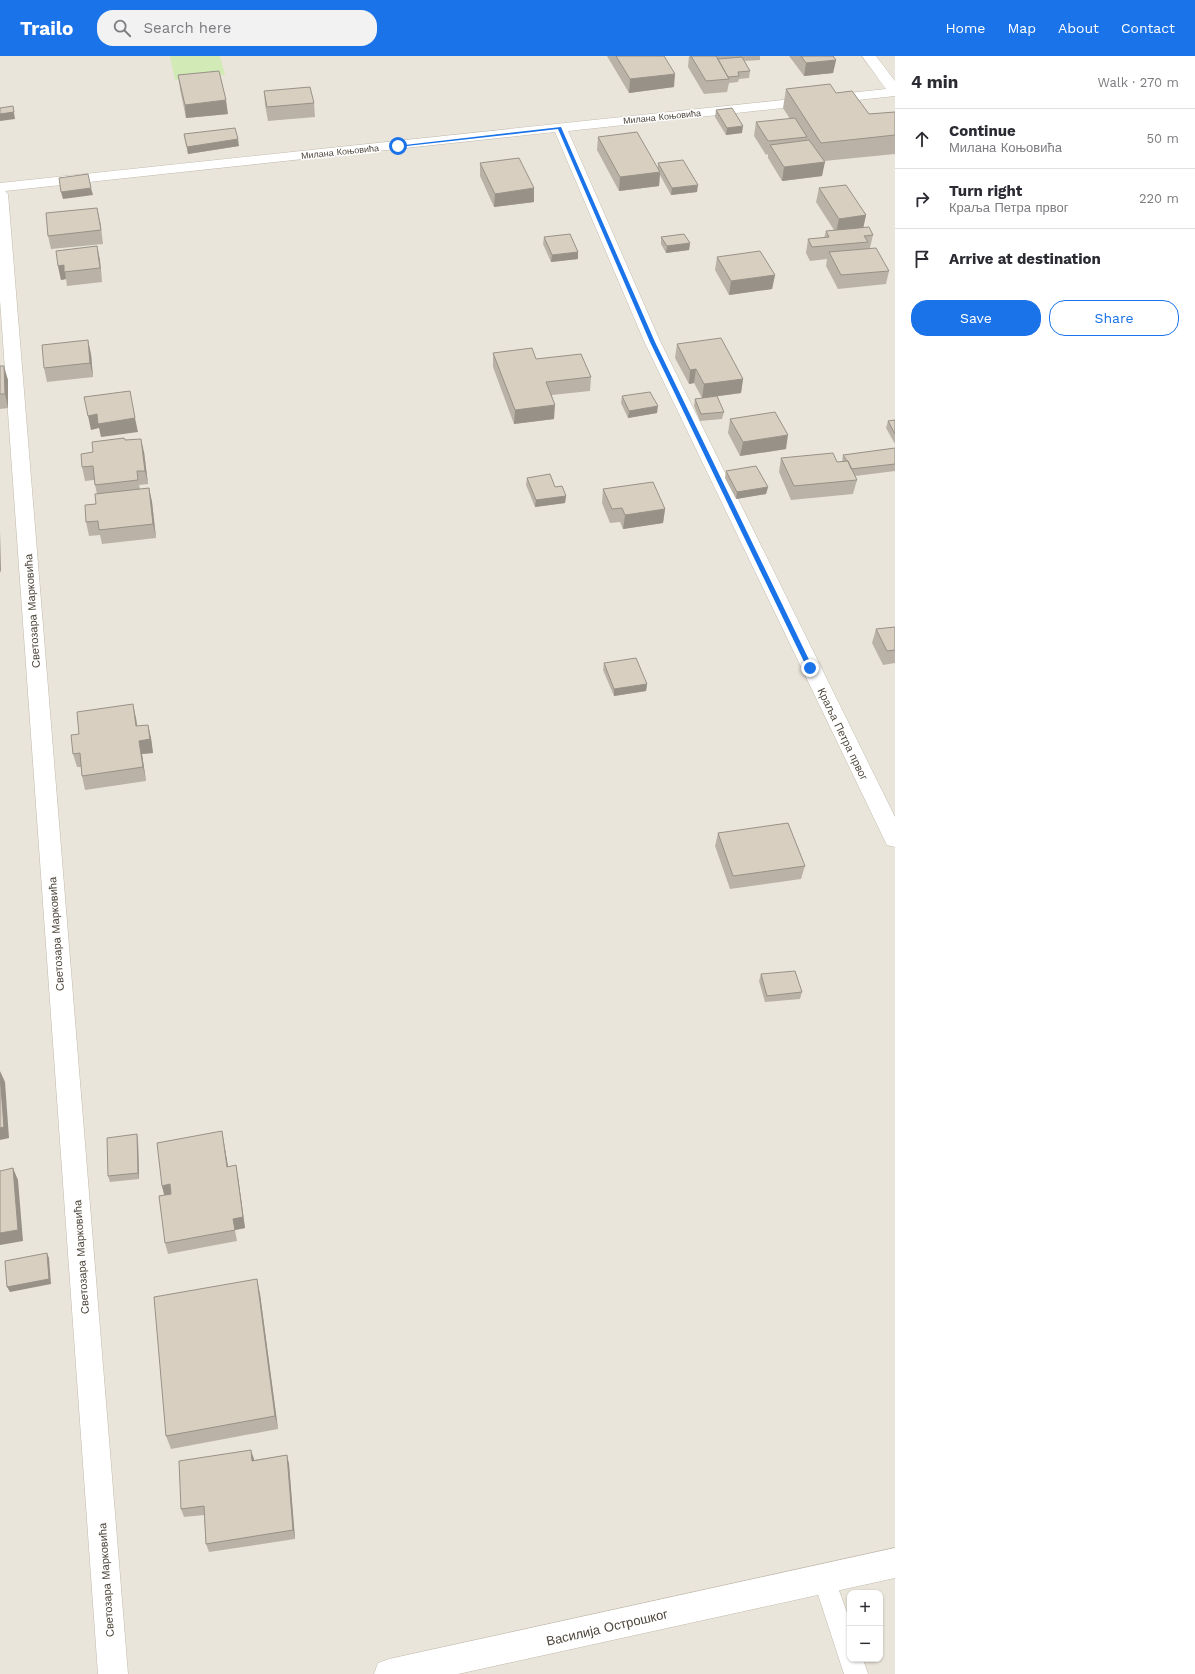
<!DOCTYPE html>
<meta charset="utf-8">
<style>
:root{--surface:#fff;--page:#f2f2f3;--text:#2b2b33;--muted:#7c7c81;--line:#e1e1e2;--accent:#1a73e8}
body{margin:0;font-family:"Work Sans",sans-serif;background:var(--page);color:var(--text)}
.controls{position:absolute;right:12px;bottom:12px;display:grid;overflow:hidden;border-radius:8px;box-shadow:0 1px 3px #0004}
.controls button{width:36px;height:36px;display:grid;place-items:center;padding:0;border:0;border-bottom:1px solid var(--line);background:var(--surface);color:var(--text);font:20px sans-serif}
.stop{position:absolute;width:12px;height:12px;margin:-9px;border:3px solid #1a73e8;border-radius:50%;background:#fff}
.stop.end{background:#1a73e8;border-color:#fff;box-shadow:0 1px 4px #0008}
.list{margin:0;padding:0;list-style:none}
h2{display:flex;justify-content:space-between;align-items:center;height:52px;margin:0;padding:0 16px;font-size:17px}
h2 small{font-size:13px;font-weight:400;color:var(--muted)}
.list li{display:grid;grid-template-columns:26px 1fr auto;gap:12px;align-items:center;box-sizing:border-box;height:60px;padding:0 16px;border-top:1px solid var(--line)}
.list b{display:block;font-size:15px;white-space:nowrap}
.list p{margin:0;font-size:13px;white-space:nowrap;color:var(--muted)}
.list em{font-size:13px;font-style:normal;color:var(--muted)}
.actions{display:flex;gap:8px;padding:12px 16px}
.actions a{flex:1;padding:9px 0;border:1px solid var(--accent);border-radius:16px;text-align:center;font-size:14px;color:var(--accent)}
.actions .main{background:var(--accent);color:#fff}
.icon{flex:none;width:22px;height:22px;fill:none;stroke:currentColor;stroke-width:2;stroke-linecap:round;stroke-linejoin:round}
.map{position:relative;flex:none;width:895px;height:1618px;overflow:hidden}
header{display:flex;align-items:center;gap:24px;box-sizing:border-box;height:56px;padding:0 20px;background:var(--accent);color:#fff}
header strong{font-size:19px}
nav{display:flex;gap:22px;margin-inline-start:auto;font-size:14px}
.search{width:280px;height:36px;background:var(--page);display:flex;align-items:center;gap:10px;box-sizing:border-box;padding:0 14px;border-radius:16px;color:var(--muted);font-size:15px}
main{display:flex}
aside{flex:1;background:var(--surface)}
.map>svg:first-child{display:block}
</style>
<header>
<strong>Trailo</strong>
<div class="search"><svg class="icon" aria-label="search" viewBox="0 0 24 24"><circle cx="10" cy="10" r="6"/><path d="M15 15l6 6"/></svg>Search here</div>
<nav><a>Home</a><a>Map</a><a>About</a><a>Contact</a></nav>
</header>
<main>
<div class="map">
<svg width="895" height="1618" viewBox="0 0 895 1618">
<rect width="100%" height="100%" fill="#f6f3ec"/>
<!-- residential -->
<path fill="#eae5da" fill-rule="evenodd" d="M0 0H895V1618H0ZM850 1537H880V1603H850Z"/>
<!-- green -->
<path fill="#d2eab5" d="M170 0H220L225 19 175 24Z"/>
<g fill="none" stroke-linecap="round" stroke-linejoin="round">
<!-- lane casing -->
<g stroke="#c2bbae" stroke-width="1">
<path id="lane" d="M824 1512 832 1515 850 1565V1603H863L868 1618H844L813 1523 816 1515Z"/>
</g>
<!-- street casing -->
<g stroke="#c2bbae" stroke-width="1">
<path id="street" d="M862 0H876L895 25V40L568 75 660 285 895 761V791L887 789 884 783 644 285 555 76 5 135 8 138 128 1618H98L0 244V127L886 33Z
M895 1492V1522L458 1618H374L378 1607 389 1603Z"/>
</g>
<!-- lane -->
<use href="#lane" fill="#fff" fill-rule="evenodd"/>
<!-- street -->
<use href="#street" fill="#fff" fill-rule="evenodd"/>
</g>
<!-- wall -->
<path fill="#bab2a6" d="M607 0H664L674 31 629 37Z
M689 0H760V4L744 5 750 15 749 22 739 23 738 26 729 27 727 36 704 38 688 11Z
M789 0H833L836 4 833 17 804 20Z
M178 19 228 58 186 62 180 33Z
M786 33 836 37 869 58 895 56V98L824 105 822 120 782 125 768 102V98L766 99 754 80 756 66 790 63 783 52Z
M264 35 314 47 315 61 268 65 265 49Z
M716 54 742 77 726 79 715 61Z
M184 78 239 90 188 98 185 85Z
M598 81 658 111V107L697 136 671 139 660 119 659 130 619 135 597 94Z
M480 107 534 146 494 151 480 120Z
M819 132 866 159 863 171 873 179 870 192 889 215 886 228 838 233 826 210 827 203 810 205 806 197 808 183 824 182 826 175 834 174 816 146Z
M100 165 103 188 51 193 48 180Z
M544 181 578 196V203L551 206 543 188Z
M661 181 690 187 689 194 666 197 661 188Z
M97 190 102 226 67 230 66 223 61 224 58 210Z
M717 201 775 219 772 233 729 239 715 214Z
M677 288 743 323 741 337 706 342 724 356 722 363 700 365 694 350 695 343 702 342 694 327 689 328 675 302Z
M493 297 536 303 591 321 590 335 552 339 554 363 514 368 493 311Z
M91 298 93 321 47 326 44 312Z
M0 310 8 324V352L0 353Z
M622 340 657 357 628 362 621 347Z
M730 363 786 393 740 400 728 377Z
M895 364V388L886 372 888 365Z
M125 384 144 396 148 428 139 429 140 433 149 432 152 446 156 482 102 488 100 479 89 480 86 466 96 448 97 438 94 424 85 425 82 411 93 396Z
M895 392V415L855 420 857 424 853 438 791 444 779 416 781 402 837 406H842L843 399Z
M726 415 768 431 766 438 736 443 725 422Z
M527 422 555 431 566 440 565 447 535 451 526 429Z
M603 433 665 453 663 467 623 473 620 466 610 467 602 447Z
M895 571V607L883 609 872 587 876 573Z
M604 607 647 628 646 635 614 640 603 614Z
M136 662 137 670 148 669 151 682 153 697 142 698 146 725 85 734 82 720 81 711H77L73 698 79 678Z
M718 777 805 810 801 823 730 833 715 790Z
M761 918 802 936 800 943 765 946 759 925Z
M222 1075 228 1111 238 1121 245 1172 235 1174 237 1185 168 1198 165 1187 164 1139 162 1130Z
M138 1084 139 1123 110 1126 108 1120Z
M260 1238 278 1373 171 1393 166 1380Z
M287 1399 289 1408 295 1483 209 1496 206 1488 204 1459 184 1461 181 1453 254 1404Z"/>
<!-- shaded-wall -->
<path fill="#979187" d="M836 4 833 17 804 20 806 7Z
M675 18 674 31 629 37 630 23Z
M226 44 228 58 186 62 185 49Z
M13 50 15 63 0 65V58Z
M743 70 742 77 726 79 727 72Z
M238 83 239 90 188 98 187 91Z
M825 106 822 120 782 125 784 111Z
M660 116 659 130 619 135 620 121Z
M698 129 697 136 671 139 672 132Z
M91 132 93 139 63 143 61 136Z
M534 132V146L494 151 495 138Z
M97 152 100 165 103 188 101 174Z
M866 159 863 173 836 176 839 163Z
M690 187 689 194 666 197 667 190Z
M97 190 100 204 102 226 100 212Z
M578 196V203L551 206 552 199Z
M64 209 66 223 61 224 58 210Z
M775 219 772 233 729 239 731 225Z
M88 284 91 298 93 321 90 307Z
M4 310 8 324V352L5 338Z
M696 313 694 327 689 328 690 314Z
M743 323 741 337 702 342 704 328Z
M555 349 554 363 514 368 515 354Z
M658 350 657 357 628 362 629 355Z
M97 358 135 362 138 376 101 381 99 372 91 374 88 360Z
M788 379 786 393 740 400 743 386Z
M141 383 144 396 148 428 145 415Z
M768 431 766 438 736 443 737 436Z
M149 432 152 446 156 482 153 468Z
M566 440 565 447 535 451 536 444Z
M665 453 663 467 623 473 625 459Z
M0 474V475L1 517 0 514Z
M647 628 646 635 614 640V633Z
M133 648 136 662 139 684 136 670Z
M148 669 151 682 153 697 142 698 146 725 143 711 139 685Z
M0 1015 5 1026 9 1082 0 1084Z
M222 1075 224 1087 230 1122 227 1111Z
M137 1078 138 1084 139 1123 138 1117Z
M236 1109 238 1121 245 1172 235 1174 237 1185 233 1163Z
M13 1112 18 1124 23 1185 0 1189V1177Z
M170 1128 173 1139 165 1141 162 1130Z
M47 1197 49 1202 51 1228 10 1236 7 1231Z
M257 1223 260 1238 278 1373 275 1360Z
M251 1394 254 1403 255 1414 252 1405Z
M287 1399 289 1408 295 1483 293 1474Z"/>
<!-- building -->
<path fill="#d8cfc1" stroke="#979187" d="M616 0H664L675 18 630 23Z
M691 0H716L729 23 706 25Z
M801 0H833L836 4 806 7Z
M742 1 750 15 738 16 739 20 728 21 718 3Z
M219 15 226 44 185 49 178 19Z
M830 28 836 37 852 35 869 58 895 56V79L821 87 786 33Z
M310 31 314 47 267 51 264 35Z
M13 50 14 56 0 58V52Z
M732 52 743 70 727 72 716 54Z
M795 62 807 81 768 85 756 66Z
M235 72 238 83 187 91 184 78Z
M637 76 660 116 620 121 598 81Z
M809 84 825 106 784 111 770 89Z
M519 102 534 132 495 138 480 107Z
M683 104 698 129 672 132 658 107Z
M88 118 91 132 61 136 59 122Z
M846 129 866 159 839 163 819 132Z
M97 152 101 174 48 180 46 157Z
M869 171 873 179 864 180 868 186 812 191 808 183 829 181 826 175Z
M570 178 578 196 552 199 544 181Z
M684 178 690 187 667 190 661 181Z
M97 190 100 212 64 216V209L58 210 56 195Z
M876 192 889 215 841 219 829 196Z
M760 195 775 219 731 225 717 201Z
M721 282 743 323 704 328 696 313 690 314 677 288Z
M88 284 90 307 44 312 42 289Z
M532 292 536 303 581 298 591 321 546 326 555 349 515 354 493 297Z
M0 310H4L5 338H0Z
M130 335 135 362 98 368 97 358 88 360 84 341Z
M650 336 658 350 629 355 622 340Z
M717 340 724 356 701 358 695 343Z
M775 356 788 379 743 386 730 363Z
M895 364V378L888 365Z
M124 382 125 384 141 383 145 415H137L138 424 95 429 93 410 82 411 81 398 93 396 92 386Z
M895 392V408L851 413 848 405H847L843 399Z
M833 397 837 406 848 405 857 424 794 430 781 402Z
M756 410 768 431 737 436 726 415Z
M550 418 555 431 562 430 566 440 536 444 527 422Z
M653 426 665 453 625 459 622 452 612 453 603 433Z
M149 432 153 468 99 474 98 465 86 466 85 449 96 448 95 438Z
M895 571V594L887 595 876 573Z
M636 602 647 628 614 633 604 607Z
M133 648 136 670 148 669 150 683 139 685 143 711 82 720 80 697 73 698 71 679 79 678 77 656Z
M788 767 805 810 733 820 718 777Z
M795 915 802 936 767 940 761 918Z
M0 1018 4 1071 0 1072Z
M222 1075 227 1111 236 1109 243 1161 233 1163 235 1174 165 1187 159 1140 171 1138 170 1128 162 1130 157 1087Z
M137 1078 138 1117 108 1120 107 1082Z
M13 1112 18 1174 0 1177V1115Z
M47 1197 49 1223 7 1231 5 1205Z
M257 1223 275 1360 166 1380 154 1241Z
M251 1394 252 1405 287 1399 293 1474 206 1488 204 1450 181 1453 179 1405Z"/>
<!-- route -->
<path fill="#1a73e8" d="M561 71 655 286 813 612 812 614 807 612 650 286 558 73 398 91 396 90Z"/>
<g text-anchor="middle" stroke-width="3" stroke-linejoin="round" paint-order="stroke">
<!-- far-street labels -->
<g font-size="9" fill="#4b4439" stroke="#fff">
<text transform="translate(662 61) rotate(-6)" y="3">Милана Коњовића</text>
<text transform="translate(340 96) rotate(-6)" y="3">Милана Коњовића</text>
</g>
<!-- street labels -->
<g font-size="11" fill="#4b4439" stroke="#fff">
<text transform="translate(32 555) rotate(-94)" y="4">Светозара Марковића</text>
<text transform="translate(843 678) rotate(64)" y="4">Краља Петра првог</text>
<text transform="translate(56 878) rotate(-94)" y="4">Светозара Марковића</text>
<text transform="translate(81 1201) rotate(-94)" y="4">Светозара Марковића</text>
<text transform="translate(106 1524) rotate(-94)" y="4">Светозара Марковића</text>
</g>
<!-- near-street labels -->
<g font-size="13" fill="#4b4439" stroke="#fff">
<text transform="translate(607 1571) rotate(-13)" y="5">Василија Острошког</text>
</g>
</g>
</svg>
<div class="controls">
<button>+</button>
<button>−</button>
</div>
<div class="stop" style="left:398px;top:90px"></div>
<div class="stop end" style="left:810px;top:612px"></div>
</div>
<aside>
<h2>4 min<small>Walk · 270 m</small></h2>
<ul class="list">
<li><svg class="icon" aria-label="ahead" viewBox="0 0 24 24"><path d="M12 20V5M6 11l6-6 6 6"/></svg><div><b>Continue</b><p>Милана Коњовића</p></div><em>50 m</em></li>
<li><svg class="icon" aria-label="right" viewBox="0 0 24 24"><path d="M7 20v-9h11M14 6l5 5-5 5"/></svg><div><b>Turn right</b><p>Краља Петра првог</p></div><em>220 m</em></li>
<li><svg class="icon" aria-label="arrive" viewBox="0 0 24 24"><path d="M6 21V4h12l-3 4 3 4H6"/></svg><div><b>Arrive at destination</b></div></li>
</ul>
<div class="actions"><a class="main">Save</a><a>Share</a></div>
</aside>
</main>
